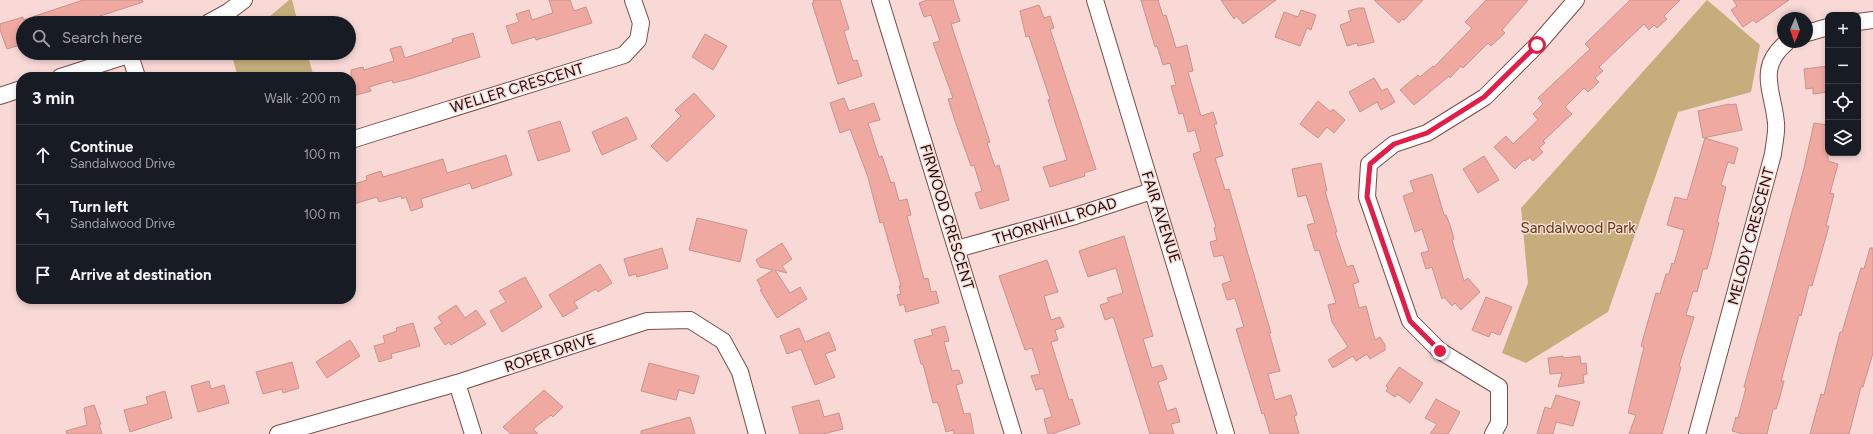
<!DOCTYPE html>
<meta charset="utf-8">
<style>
:root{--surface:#171b24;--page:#20242c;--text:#f1f3f6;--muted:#9ea1a6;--line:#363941}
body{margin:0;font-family:Figtree,sans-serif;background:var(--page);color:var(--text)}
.controls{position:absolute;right:12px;top:12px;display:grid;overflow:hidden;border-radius:8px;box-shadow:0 2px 6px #0003}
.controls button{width:36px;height:36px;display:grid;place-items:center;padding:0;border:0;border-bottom:1px solid var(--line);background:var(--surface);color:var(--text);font:20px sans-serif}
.compass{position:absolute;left:1777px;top:12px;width:36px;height:36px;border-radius:50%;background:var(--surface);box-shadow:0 2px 6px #0003;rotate:182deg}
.stop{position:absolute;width:12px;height:12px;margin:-9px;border:3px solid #e11d48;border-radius:50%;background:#fff}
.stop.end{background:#e11d48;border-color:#fff;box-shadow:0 1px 4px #0008}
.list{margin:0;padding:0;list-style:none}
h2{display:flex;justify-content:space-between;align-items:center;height:52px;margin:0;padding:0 16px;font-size:17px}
h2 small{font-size:13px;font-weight:400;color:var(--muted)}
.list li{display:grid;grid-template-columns:26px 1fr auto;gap:12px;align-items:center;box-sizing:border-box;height:60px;padding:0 16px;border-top:1px solid var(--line)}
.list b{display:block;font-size:15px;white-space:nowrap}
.list p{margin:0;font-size:13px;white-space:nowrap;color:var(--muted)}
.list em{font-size:13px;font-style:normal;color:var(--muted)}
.icon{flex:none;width:22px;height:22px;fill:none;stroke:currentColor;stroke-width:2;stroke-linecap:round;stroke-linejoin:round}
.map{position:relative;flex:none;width:1873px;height:434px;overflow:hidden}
.search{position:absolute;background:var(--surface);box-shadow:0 2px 6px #0003;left:16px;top:16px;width:340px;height:44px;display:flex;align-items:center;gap:10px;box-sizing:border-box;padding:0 14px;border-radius:22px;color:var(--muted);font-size:15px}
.panel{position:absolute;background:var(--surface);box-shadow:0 2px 6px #0003;left:16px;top:72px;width:340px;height:232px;border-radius:16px}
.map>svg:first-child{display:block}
</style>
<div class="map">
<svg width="1873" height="434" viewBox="0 0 1873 434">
<rect width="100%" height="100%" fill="#f9d9d5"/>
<!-- green -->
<path fill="#c5ae7c" d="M289 0H292L298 23H262Z
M1707 0 1760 45 1751 92 1678 112 1608 312 1526 363 1502 353 1528 283 1521 208Z
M231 53H307L314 77H238Z"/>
<!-- building -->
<path fill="#f0a9a1" stroke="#c5948e" d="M83 0H142L143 2 91 19 92 21 84 23H23V44L7 49 0 30V24L23 17V20Z
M549 0H570L574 11 586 7 592 23 536 40 535 37 512 44 506 26 519 22 516 14 529 10 532 20 553 13Z
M813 0H840L849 29 844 31 853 61 857 60 862 76 838 84 812 3H814Z
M927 0H953L960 21 951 24 990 142 987 143 995 167 999 165 1009 200 980 209 975 193 982 191 974 165 971 166 955 121 948 99 953 98 933 43 940 41 931 15 924 17 919 3Z
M1141 0H1158L1163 16 1166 15 1176 48 1187 45 1193 71 1188 72 1201 116 1213 112 1217 124H1214L1223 156 1215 158 1225 190 1229 189 1238 220 1271 333H1269L1280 371 1268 374 1275 400 1291 395 1297 415 1294 416 1299 434H1270L1264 413 1262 414 1236 329 1244 327 1235 298 1227 300 1222 284 1231 281 1223 255 1214 257 1210 242 1217 240 1214 228 1216 227 1193 154 1201 151 1195 130 1188 132 1183 113 1179 114 1171 86 1176 85 1170 63 1163 65 1157 46 1155 47Z
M1221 0H1276L1243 24 1237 16 1234 19Z
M1374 0H1423L1404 20 1402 19 1399 23Z
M1486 0H1528L1502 30 1505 33 1491 46 1488 43 1463 68 1461 66 1450 78 1449 76 1414 105 1400 90 1418 75 1420 77 1433 66 1434 67 1472 28 1465 22Z
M1630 0H1680L1664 16 1667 19 1657 28 1654 25 1649 30 1644 24 1599 67 1603 71 1595 78 1599 82 1588 92 1584 88 1565 107 1572 114 1543 141 1545 143 1539 148 1543 152 1533 161 1530 157 1525 161 1524 160 1515 169 1494 147 1506 136 1513 144 1538 120 1533 114 1543 104 1538 98 1590 49 1585 44Z
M1733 0H1789L1756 23 1753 20 1743 27 1731 10 1737 6Z
M1039 5 1044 18 1050 16 1054 28 1050 29 1096 169 1084 173 1085 176 1050 187 1043 167 1067 160 1048 100 1050 99 1029 36 1026 37 1020 11Z
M1359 8H1364L1374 42 1358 46 1357 43 1347 46 1340 25 1351 21 1348 11Z
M1301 10 1316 15 1311 30 1307 28 1300 46 1275 37 1284 12 1298 17Z
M473 33 480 57 409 79 393 83 392 80 369 87 371 91 353 96 351 88V70L363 67 364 70 394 61 390 49 401 46 405 58 453 42 452 39Z
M705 34 727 46 713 70 692 57Z
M1828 66V92L1813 94V88L1806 89 1804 69Z
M1374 78 1382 91 1387 88 1395 102 1381 110 1377 102 1360 112 1349 92Z
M694 93 715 116 667 162 651 146 681 116 675 110Z
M844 98 849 111 874 103 880 120 868 123 879 157 882 156 891 183 894 182 899 201 907 199 911 215 907 216 924 279 928 278 931 292 936 291 939 303 906 312 904 304 900 306 897 295 901 294 899 286H901L883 222 880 223 868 177 850 129 840 133 830 103Z
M1318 101 1331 112 1333 109 1345 120 1334 133 1327 127 1318 138 1300 124Z
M1729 104V105L1736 104 1742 130 1703 138 1698 111Z
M627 117 637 139 602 155 592 132Z
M560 121 570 151 538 161 528 131Z
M1814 123 1828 125V161L1838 164 1830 193 1834 194 1826 226H1829L1812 286 1809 285 1801 316 1799 315 1781 381H1784L1779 400 1776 409H1773L1767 434H1743L1732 431 1736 417 1738 418 1746 388 1744 387 1804 168Z
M1705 138 1738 148 1734 164 1728 162 1721 185 1726 187 1717 222 1719 223 1711 255 1707 269H1703L1697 292 1693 291 1686 315 1694 317 1679 366 1681 367 1662 434H1629L1636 415 1628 413 1644 347 1641 346 1656 293 1660 294 1666 274H1669L1672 263 1674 264 1684 230 1667 225 1675 197 1687 200Z
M506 155 512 175 472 189 470 183 421 199 423 207 411 211 406 197 402 199 401 196 379 202 377 197 354 204 351 194V185L367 180 366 176 381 171 383 177 443 159 447 173Z
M1484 156 1499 180 1478 193 1463 169Z
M1321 163 1327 191H1325L1337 232H1335L1347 267 1353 265 1359 282 1353 284 1359 308 1366 306 1375 340 1380 337 1385 345V350L1370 359 1367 354 1356 361 1353 356 1333 368 1328 360 1348 347 1332 322 1328 305 1336 303 1319 250 1315 251 1307 225 1315 223 1306 195 1298 197 1292 169Z
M1432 174 1444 215H1446L1450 225 1454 239 1452 240 1464 281 1468 278 1480 292 1461 310 1455 303 1452 306 1444 297 1442 299 1432 267 1426 269 1421 253 1429 251 1422 229 1415 232 1403 196 1414 192 1410 181Z
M697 218 747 230 740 262 689 250Z
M1124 236 1153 336 1143 339 1152 368 1162 365 1167 379 1158 382 1167 411 1176 408 1180 422 1171 424 1174 434H1150L1114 319 1113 317 1105 320 1100 305 1109 302 1107 298 1123 293 1116 268 1088 277 1079 251Z
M782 243 792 259 782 266 787 273 775 270 790 293 800 287 807 299 777 318 760 290 762 289 757 280 773 270 760 267 756 260Z
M662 248 668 268 637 277 636 274 629 276 624 259Z
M1870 248H1873V353L1863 387H1861L1849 434H1810L1821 394 1824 395 1840 332H1842L1861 268 1864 269Z
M1047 260 1058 292 1044 296 1051 320 1060 317 1064 327 1055 330 1058 340 1051 342 1069 400 1072 399 1080 424 1052 434H1048L1044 419 1052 417 1043 388 1036 390 1031 376 1040 374 1032 348 1025 350 999 276Z
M600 264 612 283 598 292 596 289 574 302 578 308 563 317 549 295Z
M525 277 542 307 502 332 490 311 506 302 499 291Z
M1486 297 1512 307 1500 335 1491 332 1489 337 1472 330Z
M456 305 465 318 476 310 486 324 451 345 449 342 445 345 434 328 442 323 438 317Z
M413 323 420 346 391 354 392 358 379 362 374 346 385 343 383 336 397 331 396 328Z
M945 326 949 341 944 342 952 371 959 370 963 383 956 385 964 414 970 413 974 434H954L953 430 946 432 939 406 937 402 933 403 923 364H921L920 360 914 340 933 335 931 330Z
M799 328 805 342 829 332 836 350 825 354 835 377 815 385 801 349 787 354 780 336Z
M350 340 360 356 327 378 316 362Z
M1563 356V358L1580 356 1581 364 1586 363 1587 374 1583 375 1584 383 1558 387 1562 373 1550 374 1548 358Z
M292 362 299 388 283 393 282 389 263 394 256 372Z
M649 363 699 376 694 394 679 390 676 400 641 391Z
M1399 367 1423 383 1410 403 1397 394 1395 397 1386 391 1388 388 1386 386Z
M209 381 211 389 224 385 229 403 198 412 191 386Z
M544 390 563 407 553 417 551 415 533 429 538 434H511L503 427Z
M165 391 172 418 130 432 124 410 148 404 146 397Z
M1556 395 1580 402 1573 426 1556 422 1553 434H1537L1545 407 1551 409Z
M1436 399 1460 412 1448 434H1430L1437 424 1425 418Z
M819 400 824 417 839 413 843 429 823 434H800L792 407Z
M94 405 101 424H99L102 434H67L66 431 87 425 84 408Z
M690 417 695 434H641V431Z"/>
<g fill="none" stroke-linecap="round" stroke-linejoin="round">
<!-- minor casing -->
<g stroke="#794e49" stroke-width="18">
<path id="minor" d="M880 0 1013 434
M1095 0 1226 434
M1858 22 1873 20
M208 23 228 12 244 0
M1807 33 1828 27
M130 55 137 77
M60 77 135 53
M0 96 21 89
M351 140 624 55 638 40 641 23 633 0
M957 249 1075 216 1152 191
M457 383 473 434
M278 434 457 383 647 321 690 320 723 341 740 372 757 434
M1493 434 1499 423V387L1440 351 1410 321 1367 197 1369 164 1394 144 1427 133 1485 97 1537 45 1576 0
M1697 434 1773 154C1774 144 1777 133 1776 123 1773 90 1756 68 1787 42"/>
</g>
<!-- minor -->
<use href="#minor" stroke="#fff" stroke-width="16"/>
</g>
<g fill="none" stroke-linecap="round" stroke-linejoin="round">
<!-- route -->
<path stroke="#e11d48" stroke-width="5" d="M1440 351 1410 321 1367 197 1370 164 1394 144 1427 133 1484 97 1537 45"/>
</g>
<g text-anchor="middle" stroke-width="3" stroke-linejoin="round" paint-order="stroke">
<!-- street labels -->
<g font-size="15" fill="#1c0b09" stroke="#f9d9d5">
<text transform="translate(517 88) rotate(-17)" y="5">WELLER CRESCENT</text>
<text transform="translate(947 217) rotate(73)" y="5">FIRWOOD CRESCENT</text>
<text transform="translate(1161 217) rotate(72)" y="5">FAIR AVENUE</text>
<text transform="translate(1055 221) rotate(-17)" y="5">THORNHILL ROAD</text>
<text transform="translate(1751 236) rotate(-75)" y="5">MELODY CRESCENT</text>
<text transform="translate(550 353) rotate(-18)" y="5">ROPER DRIVE</text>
</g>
<!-- park labels -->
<g font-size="15" fill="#523f0d" stroke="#f9d9d5">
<text x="1578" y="233">Sandalwood Park</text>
</g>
</g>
</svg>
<div class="controls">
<button>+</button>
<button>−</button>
<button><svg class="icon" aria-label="locate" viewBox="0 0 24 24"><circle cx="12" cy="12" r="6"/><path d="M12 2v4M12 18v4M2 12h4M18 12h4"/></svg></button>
<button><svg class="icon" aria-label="layers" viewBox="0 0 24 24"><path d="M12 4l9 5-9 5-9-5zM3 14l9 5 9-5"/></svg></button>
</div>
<svg class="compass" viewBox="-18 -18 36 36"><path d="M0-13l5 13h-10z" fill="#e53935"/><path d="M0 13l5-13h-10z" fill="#9ea1a6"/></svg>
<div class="stop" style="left:1537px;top:45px"></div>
<div class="stop end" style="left:1440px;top:351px"></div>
<div class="search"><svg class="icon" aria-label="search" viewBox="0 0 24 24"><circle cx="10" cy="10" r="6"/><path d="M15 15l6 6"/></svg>Search here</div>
<section class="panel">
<h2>3 min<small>Walk · 200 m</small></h2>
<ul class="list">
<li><svg class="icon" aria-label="ahead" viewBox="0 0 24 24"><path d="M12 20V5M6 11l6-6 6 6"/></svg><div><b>Continue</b><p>Sandalwood Drive</p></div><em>100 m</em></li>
<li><svg class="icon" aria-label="left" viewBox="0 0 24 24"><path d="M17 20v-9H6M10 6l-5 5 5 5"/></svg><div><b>Turn left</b><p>Sandalwood Drive</p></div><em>100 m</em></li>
<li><svg class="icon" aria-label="arrive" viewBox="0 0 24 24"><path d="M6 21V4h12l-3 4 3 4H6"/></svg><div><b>Arrive at destination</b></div></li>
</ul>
</section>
</div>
